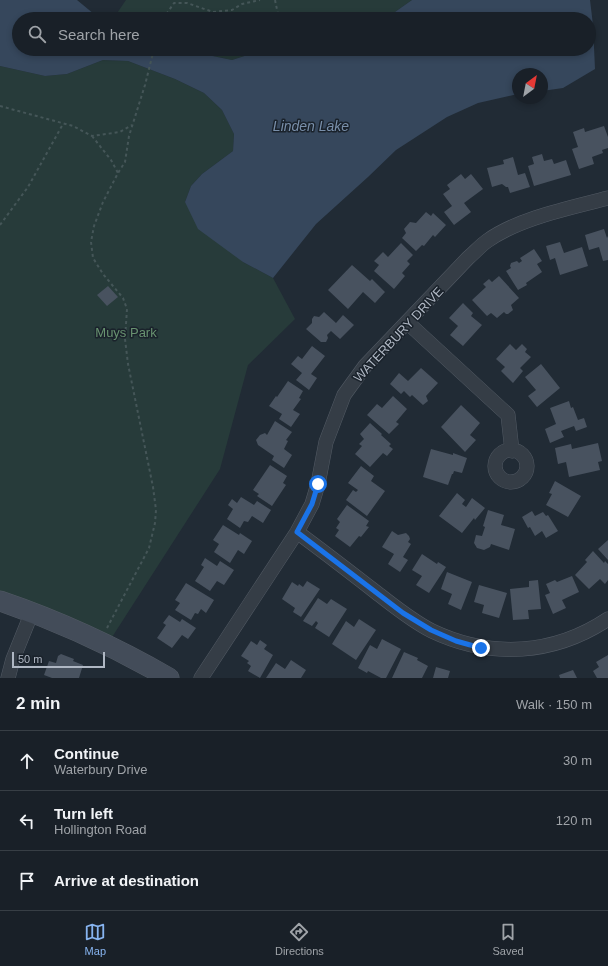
<!DOCTYPE html>
<meta charset="utf-8">
<style>
:root{--surface:#192028;--page:#262d34;--text:#f1f3f6;--muted:#9fa3a8;--line:#373e45;--accent:#87b4f0}
body{margin:0;font-family:Arial,sans-serif;background:var(--page);color:var(--text)}
.compass{position:absolute;left:512px;top:68px;width:36px;height:36px;border-radius:50%;background:var(--surface);box-shadow:0 2px 6px #0003;rotate:32deg}
.scale{position:absolute;left:12px;bottom:10px;width:93px;box-sizing:border-box;padding-left:4px;border:2px solid #afb7c3;border-top:0;font-size:11px;line-height:14px;white-space:nowrap;color:#afb7c3;-webkit-text-stroke:3px #1a222b;paint-order:stroke}
.stop{position:absolute;width:12px;height:12px;margin:-9px;border:3px solid #1a73e8;border-radius:50%;background:#fff}
.stop.end{background:#1a73e8;border-color:#fff;box-shadow:0 1px 4px #0008}
.list{margin:0;padding:0;list-style:none}
h2{display:flex;justify-content:space-between;align-items:center;height:52px;margin:0;padding:0 16px;font-size:17px}
h2 small{font-size:13px;font-weight:400;color:var(--muted)}
.list li{display:grid;grid-template-columns:26px 1fr auto;gap:12px;align-items:center;box-sizing:border-box;height:60px;padding:0 16px;border-top:1px solid var(--line)}
.list b{display:block;font-size:15px;white-space:nowrap}
.list p{margin:0;font-size:13px;white-space:nowrap;color:var(--muted)}
.list em{font-size:13px;font-style:normal;color:var(--muted)}
.icon{flex:none;width:22px;height:22px;fill:none;stroke:currentColor;stroke-width:2;stroke-linecap:round;stroke-linejoin:round}
.map{position:relative;flex:none;width:608px;height:678px;overflow:hidden}
.search{position:absolute;background:var(--surface);box-shadow:0 2px 6px #0003;left:12px;right:12px;top:12px;height:44px;display:flex;align-items:center;gap:10px;box-sizing:border-box;padding:0 14px;border-radius:22px;color:var(--muted);font-size:15px}
.sheet{height:232px;background:var(--surface)}
nav{display:flex;justify-content:space-around;align-items:center;box-sizing:border-box;height:56px;border-top:1px solid var(--line);background:var(--surface);font-size:11px;color:var(--muted)}
nav a{display:grid;justify-items:center;gap:2px}
nav .on{color:var(--accent)}
.map>svg:first-child{display:block}
</style>
<div class="map">
<svg width="608" height="678" viewBox="0 0 608 678">
<rect width="100%" height="100%" fill="#212b35"/>
<!-- green -->
<path fill="#273b3a" d="M126 0H412L385 19H113Z
M179 49H266L232 60Z
M103 60 128 61 175 79 204 93 222 110 234 134 233 151 202 174 191 186 185 202 243 262 273 278 295 319 248 365 220 469 107 645 0 601V66L45 76 67 74Z"/>
<!-- water -->
<path fill="#36475c" d="M0 0H77L100 19H19V49H179L232 60 266 49H589V19H385L412 0H590L593 25 595 69 563 88 542 91V74H518V94L478 103 447 117 396 150 368 177 316 224 273 278 243 262 198 229 185 202 191 186 202 174 233 151 234 134 222 110 204 93 175 79 128 61 103 60 67 74 45 76 0 66Z"/>
<!-- building -->
<path fill="#48525f" d="M604 126 608 137V148L602 150 603 153 592 157 594 164 579 169 572 149 578 147 573 132 584 128 585 132Z
M542 154 544 161 552 159 554 164 566 160 571 175 534 186 528 166 534 164 532 157Z
M513 157 518 175 525 173 530 187 510 193 508 187H506L502 184 492 187 487 168 504 164 503 160Z
M461 174 465 179 471 174 483 189 464 203 471 212 454 225 444 212 452 206 443 194 450 189 447 185Z
M426 212 431 216 433 213 446 225 435 237 433 235 424 246 422 245 416 251 402 238 406 233 404 229 410 222 416 223Z
M604 229 607 238 608 236V260L603 261 599 247 589 250 585 235Z
M560 242 564 253 582 247 588 266 560 275 555 258 550 260 546 246Z
M401 243 413 255 407 261 410 264 402 273 405 276 394 289 374 271 379 265 374 261 383 252 388 257Z
M534 249 542 261 537 264 542 272 526 283 527 285 518 290 506 271 511 268 510 266 511 263 517 261 519 263 522 261 520 258Z
M352 265 370 281 372 279 385 292 375 303 363 292 348 309 328 290Z
M499 276 519 298 511 305 513 310 508 314H506L504 312 497 318 491 313 487 316 472 300 486 287 483 284 489 279 492 282Z
M108 286 118 297 107 306 97 295Z
M463 303 473 313 471 316 482 325 463 346 450 335 458 326 449 318Z
M324 312 336 323 343 315 354 325 340 339 331 331 327 335 328 338 326 342H321L306 329 312 323V319L314 316 319 317Z
M510 344 516 350 522 344 527 349 525 352 531 357 520 368 523 371 513 383 501 371 505 367 496 359Z
M312 346 325 356 311 374 317 378 309 390 296 380 302 373 291 364 298 356 302 359Z
M541 364 560 388 537 407 528 396 536 390 525 377Z
M421 368 438 383 426 396 428 401 423 405 412 395 410 397 404 391 401 394 390 384 399 373 408 381Z
M288 381 303 391 299 398 301 399 293 410 300 414 291 427 279 419 282 414 269 406 276 396 277 397Z
M393 396 407 409 396 422 399 424 389 434 367 415 377 404 382 408Z
M569 401 571 408 573 407 578 420 584 418 587 427 576 431 574 426 561 431 564 437 550 443 545 429 556 424 550 408Z
M461 405 480 423 470 435 476 440 465 452 441 427Z
M275 421 292 432 286 440 288 441 284 449 292 455 284 468 272 460 274 456 258 445 256 440 260 435 265 433 267 435Z
M370 423 382 434 381 435 391 444 389 446 393 449 387 456 383 453 370 467 355 454 362 446 359 444 364 439 360 434Z
M598 443 602 461 598 462 600 470 569 477 566 462 558 464 555 448 571 444 572 449Z
M431 449 453 455V453L467 458 462 473 454 471 453 474H452L448 485 423 477Z
M270 465 287 476 283 483 286 485 272 506 257 496 259 494 253 490Z
M361 466 374 476 371 481 385 491 367 516 346 500 353 490 356 492 358 490 348 483Z
M555 481 581 496 568 517 546 505 552 494 549 493Z
M457 493 465 500 462 504 466 507 472 498 485 508 475 520 474 518 462 533 439 516Z
M241 497 254 505 257 501 271 510 263 523 252 516 248 522 244 521 240 528 227 519 233 509 228 505 232 499 237 503Z
M347 505 369 521 366 526 369 527 361 537 359 536 350 547 335 536 339 530 336 528 340 522 337 519Z
M488 510 504 515 501 525 515 529 509 550 491 544 490 547 484 550 477 548 474 543 476 535 482 536 485 527 483 526Z
M532 511 535 516 543 512 546 516 548 515 558 531 546 538 542 531 535 536 530 527 528 528 522 517Z
M223 525 239 535 240 533 252 541 244 554 238 550 230 563 214 552 219 544 213 540Z
M392 531 398 535 406 533 409 536 410 539 408 542 411 544 403 557 408 560 400 572 388 564 394 554 382 547Z
M608 540V560L598 549Z
M593 551 604 563 605 561 608 564V580L605 584 600 579 589 589 575 575 587 562 585 560Z
M422 554 437 564 438 562 446 567 429 593 416 585 422 576 412 570Z
M205 558 217 566 220 561 234 570 224 585 217 581 210 591 195 581 204 567 201 565Z
M447 572 472 582 461 610 448 604 452 594 441 589Z
M572 576 579 592 562 600 566 608 553 614 545 595 550 593 546 584 555 580 557 582Z
M538 580 541 609 528 610 529 619 513 620 510 589 529 587V581Z
M307 581 320 589 301 617 293 612 295 608 282 599 292 582 298 586 299 584 303 587Z
M186 583 214 600 206 613 201 609 198 614 195 613 191 620 175 610 180 603 175 600Z
M479 585 507 593 499 618 482 613 484 605 474 602Z
M318 598 327 604 331 599 347 609 329 637 315 628 318 623 316 621 312 626 303 621Z
M169 615 180 622 182 619 196 628 188 639 182 635 172 648 157 638 166 625 163 623Z
M359 619 376 630 356 660 332 644 346 621 354 627Z
M382 639 401 649 386 678H381L368 671 367 673 358 668 370 645 377 649Z
M260 640 267 645 264 649 273 655 260 678 248 671 251 666 247 663 249 661 241 656 251 641 257 645Z
M404 652 418 658 417 660 428 666 422 678H392Z
M61 654 74 659 73 661 83 665 79 678H52L44 675 49 661 56 663 58 656Z
M608 655V678H597L593 671 599 667 596 662Z
M291 660 306 670 301 678H266L276 663 285 669Z
M436 667 450 671 448 678H433Z
M573 670 577 678H560L559 675Z"/>
<g fill="none" stroke-linecap="round" stroke-linejoin="round">
<!-- street casing -->
<g stroke="#525a64" stroke-width="15">
<path id="street" d="M408 323 508 415 512 451
M495 466a16 16 0 1 1 32 0a16 16 0 1 1-32 0Z
M297 532C324 552 350 572 377 593 394 606 412 621 432 631 491 659 554 655 608 619
M8 678 13 659 32 612
M201 678 297 532 312 504 318 484 326 442 344 395 365 366 468 258C475 252 480 246 487 241 519 218 570 208 608 198"/>
</g>
<!-- secondary casing -->
<g stroke="#525a64" stroke-width="21">
<path id="secondary" d="M0 601C59 621 115 647 169 678"/>
</g>
<!-- path -->
<path stroke="#455658" stroke-width="2" stroke-dasharray="3 3" stroke-linecap="butt" d="M275 0 279 19
M163 19 174 3H187L213 12 232 10 242 4 260 0
M0 106 73 126 92 136 120 132 132 125
M92 136 111 160 118 173
M0 225 28 187 63 124
M107 628 149 548 155 523 156 510 153 487 128 364 125 339 127 309 123 298 103 274 93 258 91 242 94 226 103 202 118 173 125 162 129 136 145 85 154 49"/>
<!-- street -->
<use href="#street" stroke="#353d46" stroke-width="14"/>
<!-- secondary -->
<use href="#secondary" stroke="#434c59" stroke-width="20"/>
</g>
<g fill="none" stroke-linecap="round" stroke-linejoin="round">
<!-- route -->
<path stroke="#1a73e8" stroke-width="5" d="M318 484 312 504 297 532 403 613 431 630 456 641 481 648"/>
</g>
<g text-anchor="middle" stroke-width="3" stroke-linejoin="round" paint-order="stroke">
<!-- park labels -->
<g font-size="13" fill="#689270" stroke="#1a222b">
<text x="126" y="337">Muys Park</text>
</g>
<!-- street labels -->
<g font-size="13" fill="#afb7c3" stroke="#1a222b">
<text transform="translate(398 334) rotate(-47)" y="5">WATERBURY DRIVE</text>
</g>
<!-- water labels -->
<g font-size="14" font-style="italic" fill="#798faa" stroke="#1a222b">
<text x="311" y="131">Linden Lake</text>
</g>
</g>
</svg>
<svg class="compass" viewBox="-18 -18 36 36"><path d="M0-13l5 13h-10z" fill="#e53935"/><path d="M0 13l5-13h-10z" fill="#9fa3a8"/></svg>
<div class="scale">50 m</div>
<div class="stop" style="left:318px;top:484px"></div>
<div class="stop end" style="left:481px;top:648px"></div>
<div class="search"><svg class="icon" aria-label="search" viewBox="0 0 24 24"><circle cx="10" cy="10" r="6"/><path d="M15 15l6 6"/></svg>Search here</div>
</div>
<section class="sheet">
<h2>2 min<small>Walk · 150 m</small></h2>
<ul class="list">
<li><svg class="icon" aria-label="ahead" viewBox="0 0 24 24"><path d="M12 20V5M6 11l6-6 6 6"/></svg><div><b>Continue</b><p>Waterbury Drive</p></div><em>30 m</em></li>
<li><svg class="icon" aria-label="left" viewBox="0 0 24 24"><path d="M17 20v-9H6M10 6l-5 5 5 5"/></svg><div><b>Turn left</b><p>Hollington Road</p></div><em>120 m</em></li>
<li><svg class="icon" aria-label="arrive" viewBox="0 0 24 24"><path d="M6 21V4h12l-3 4 3 4H6"/></svg><div><b>Arrive at destination</b></div></li>
</ul>
</section>
<nav>
<a class="on"><svg class="icon" aria-label="map" viewBox="0 0 24 24"><path d="M3 6l6-2 6 2 6-2v14l-6 2-6-2-6 2zM9 4v14M15 6v14"/></svg>Map</a>
<a><svg class="icon" aria-label="directions" viewBox="0 0 24 24"><path d="M12 3l9 9-9 9-9-9zM9 14v-3h6M13 9l2 2-2 2"/></svg>Directions</a>
<a><svg class="icon" aria-label="saved" viewBox="0 0 24 24"><path d="M7 4h10v16l-5-4-5 4z"/></svg>Saved</a>
</nav>
